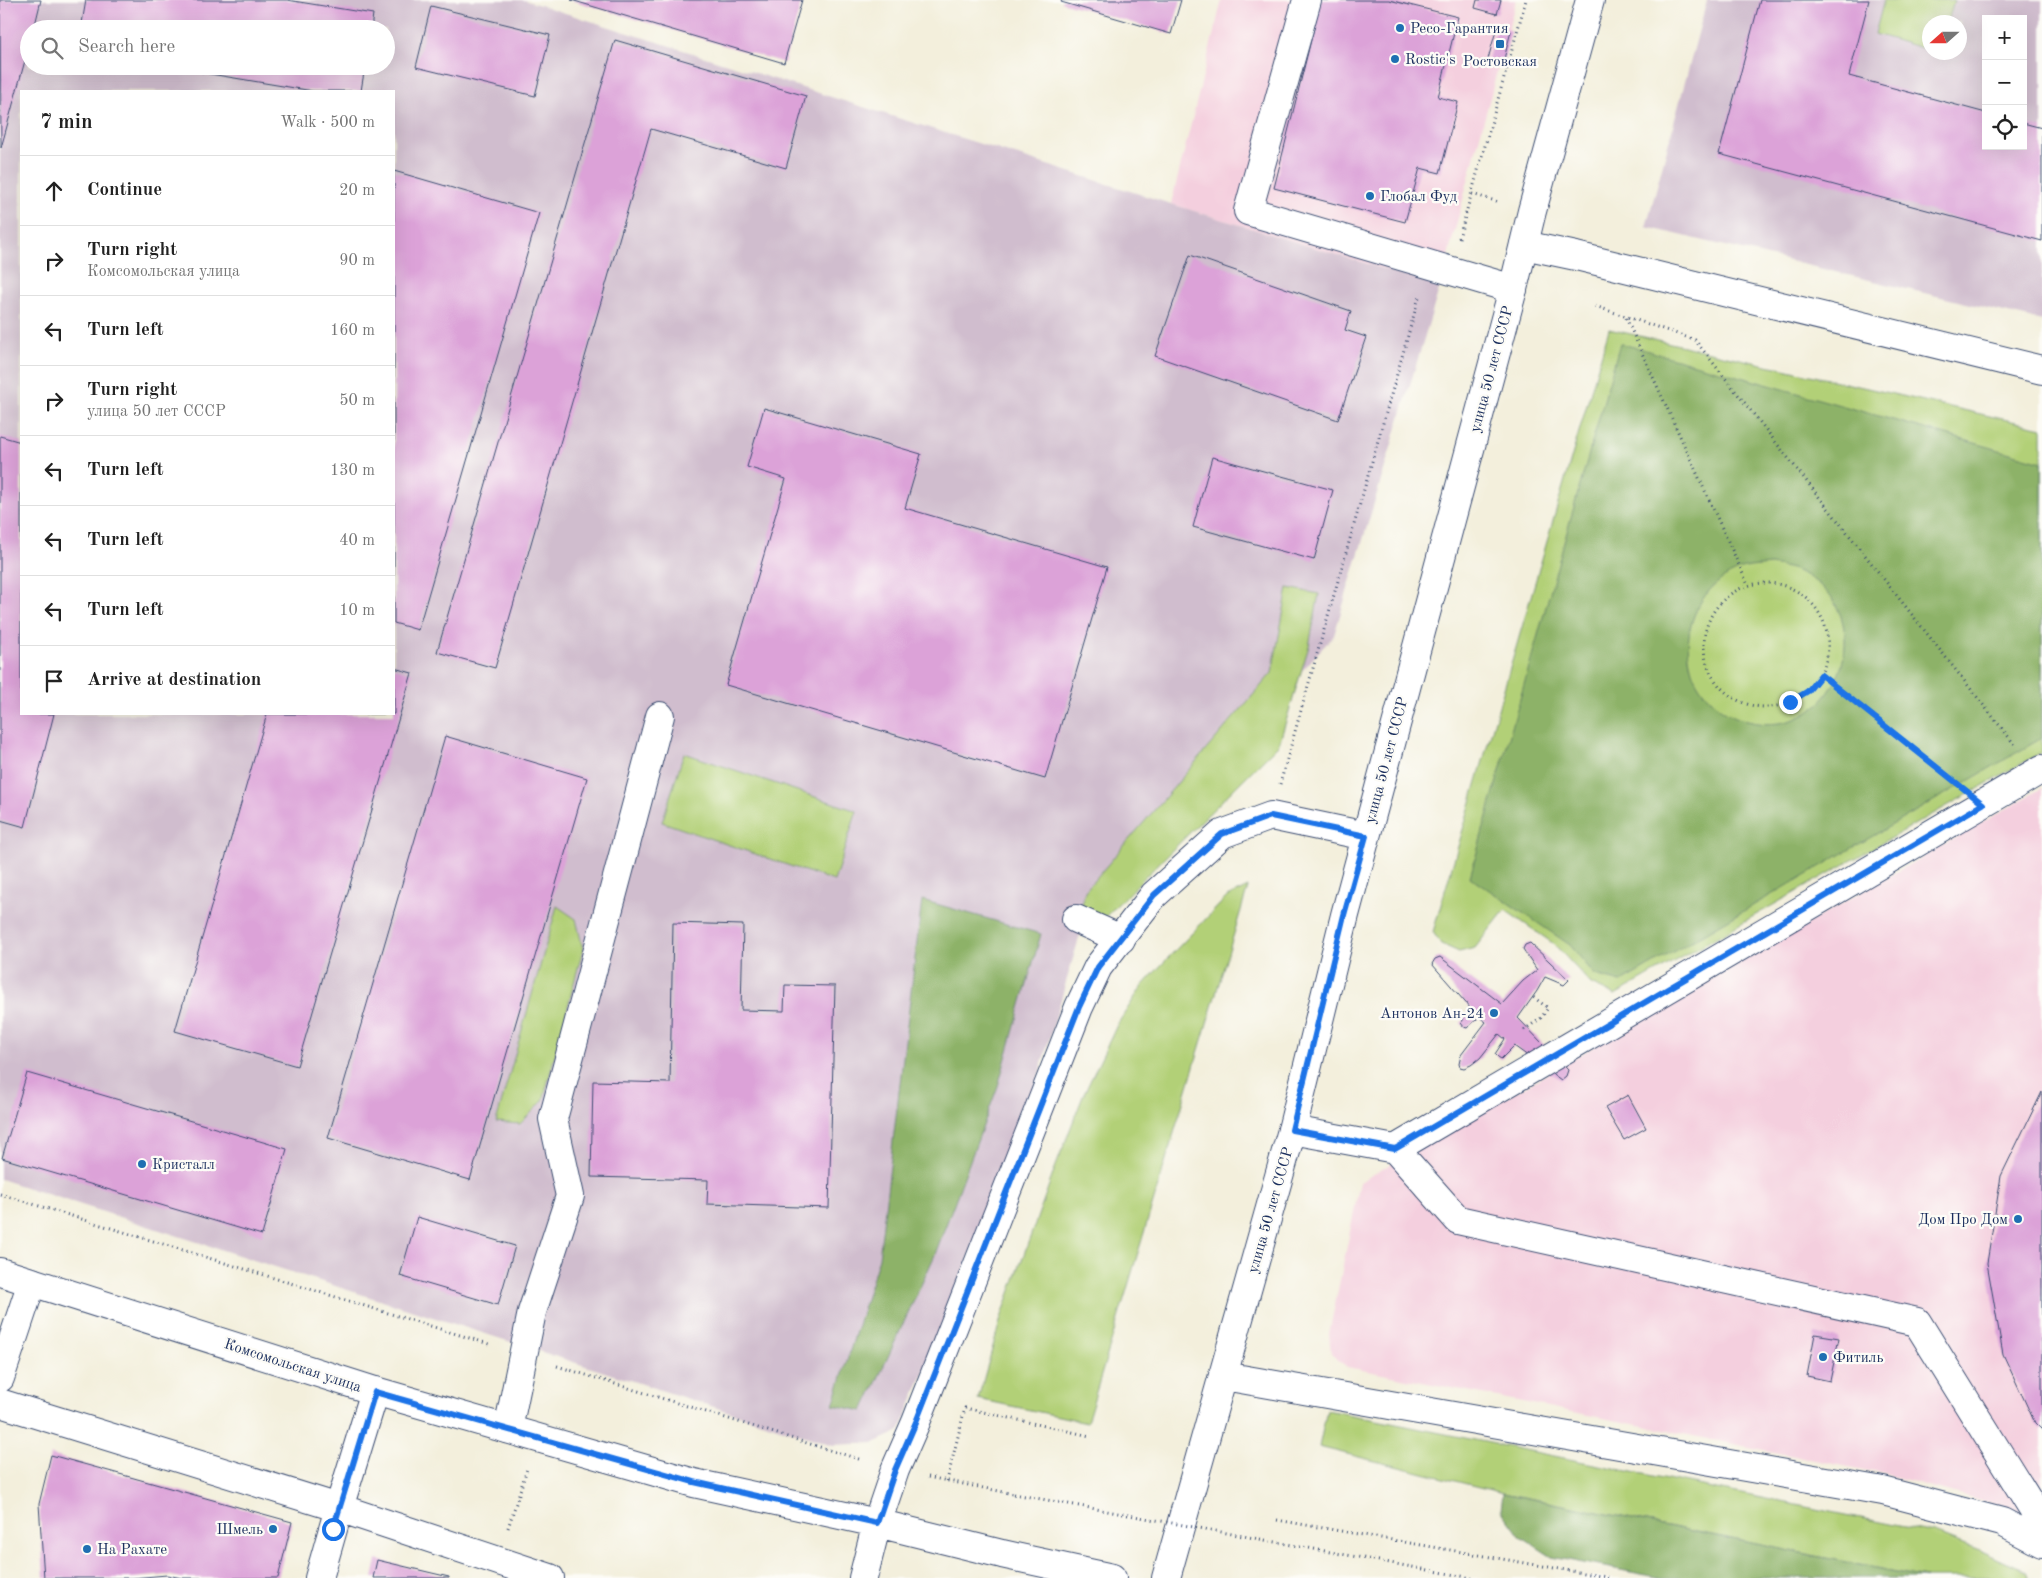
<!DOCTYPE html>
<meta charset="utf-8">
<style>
:root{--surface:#fff;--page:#f6f6f6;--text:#222;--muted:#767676;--line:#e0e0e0}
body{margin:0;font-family:"Old Standard TT",serif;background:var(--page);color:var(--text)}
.controls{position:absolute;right:15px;top:15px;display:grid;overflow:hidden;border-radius:0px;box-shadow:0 5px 20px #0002}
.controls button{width:45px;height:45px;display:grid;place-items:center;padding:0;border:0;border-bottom:1px solid var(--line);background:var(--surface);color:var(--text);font:25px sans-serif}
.compass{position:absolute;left:1922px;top:15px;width:45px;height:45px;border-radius:50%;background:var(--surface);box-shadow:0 5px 20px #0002;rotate:249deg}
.stop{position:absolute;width:15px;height:15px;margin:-11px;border:4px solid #1a73e8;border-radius:50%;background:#fff}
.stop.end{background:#1a73e8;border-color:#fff;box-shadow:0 1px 5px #0008}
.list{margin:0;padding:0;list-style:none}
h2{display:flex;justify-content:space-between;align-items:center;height:65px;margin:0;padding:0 20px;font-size:21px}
h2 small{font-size:16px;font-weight:400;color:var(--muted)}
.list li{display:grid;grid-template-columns:32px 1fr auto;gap:15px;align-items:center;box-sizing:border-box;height:70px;padding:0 20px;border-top:1px solid var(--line)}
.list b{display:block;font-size:19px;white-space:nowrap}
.list p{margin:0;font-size:16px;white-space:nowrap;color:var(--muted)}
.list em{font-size:16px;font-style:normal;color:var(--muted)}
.icon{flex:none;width:28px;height:28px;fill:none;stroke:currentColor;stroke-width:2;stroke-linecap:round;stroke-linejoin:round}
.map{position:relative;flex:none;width:2042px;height:1578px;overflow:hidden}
.search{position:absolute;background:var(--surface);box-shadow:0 5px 20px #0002;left:20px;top:20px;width:375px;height:55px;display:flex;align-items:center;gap:12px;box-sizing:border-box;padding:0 18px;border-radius:28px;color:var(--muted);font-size:19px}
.panel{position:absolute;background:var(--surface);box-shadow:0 5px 20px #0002;left:20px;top:90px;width:375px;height:625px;border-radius:0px}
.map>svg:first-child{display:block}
</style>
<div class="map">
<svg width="2042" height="1578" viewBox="0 0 2042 1578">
<rect width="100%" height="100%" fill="#fdfcf7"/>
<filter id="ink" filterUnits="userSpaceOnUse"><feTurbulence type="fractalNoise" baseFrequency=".02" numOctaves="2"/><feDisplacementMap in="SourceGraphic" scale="10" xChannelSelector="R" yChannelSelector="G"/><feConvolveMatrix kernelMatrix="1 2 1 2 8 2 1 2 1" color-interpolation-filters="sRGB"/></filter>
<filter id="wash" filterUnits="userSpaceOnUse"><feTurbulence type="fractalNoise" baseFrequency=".0096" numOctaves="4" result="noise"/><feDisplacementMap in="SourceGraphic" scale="20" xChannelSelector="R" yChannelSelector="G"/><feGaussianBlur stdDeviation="1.12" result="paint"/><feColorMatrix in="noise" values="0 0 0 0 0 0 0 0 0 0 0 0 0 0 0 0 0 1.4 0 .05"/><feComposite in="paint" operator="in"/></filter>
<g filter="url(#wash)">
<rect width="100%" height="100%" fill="#f3efdc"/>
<!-- built -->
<path fill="#f4cfde" d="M1222 0H1516L1440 286 1171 204Z
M2042 788V1520L2010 1508 1884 1474 1347 1367 1331 1354 1329 1334 1360 1182Z"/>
<!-- industrial -->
<path fill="#d0bdce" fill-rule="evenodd" d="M0 0H524L1171 204 1440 286 1334 635 1087 911 1029 1108 900 1431 874 1443 833 1445 0 1179ZM29 29H386V66H29ZM21 91H394V714H21Z
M1707 0H2042V321L1646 227ZM1986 19H2023V146H1986ZM1930 22H1960V52H1930Z"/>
<!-- green -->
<path fill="#b2d077" stroke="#66806a" d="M1884 0H1954L1948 22H1930L1929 50 1875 34Z
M1609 329 2042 428V752L1615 995 1591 984 1554 944 1505 910 1475 948 1459 952 1441 944 1433 932Z
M1288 588 1319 594 1309 646 1279 744 1105 917 1080 907 1085 891 1272 673Z
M684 753 857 811 834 881 662 822Z
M1248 887 1087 1422 978 1399 1001 1318 1054 1171 1083 1096 1117 1025 1142 986 1165 961 1227 897Z
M557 906 576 919 583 949 543 1101 520 1124 496 1122Z
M1327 1410 1934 1533 1984 1552 2027 1572 2029 1578H1925L1503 1493 1319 1447Z"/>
<!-- forest -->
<path fill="#8db268" stroke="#547063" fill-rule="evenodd" d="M1620 343 2042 462V738L1621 982 1595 975 1570 945 1470 877ZM1771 565C1779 567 1789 567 1797 571 1890 611 1836 754 1738 718 1718 710 1699 692 1692 671 1679 629 1701 581 1745 568 1753 566 1763 566 1771 565Z
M922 900 1041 934 998 1086 934 1257 863 1411 833 1405 879 1258Z
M1503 1493 1925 1578H1662L1552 1557 1521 1537 1501 1510Z"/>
<g id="blocks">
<!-- building -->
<path fill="#dca2d8" d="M0 0H41L34 29H29V46L1 148Z
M86 0H287L373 14 371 29H81Z
M571 0H802L784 63Z
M1062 0H1181L1171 34 1061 2Z
M1321 0H1389L1458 17 1438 97 1458 102 1440 173 1420 168 1405 222 1274 188Z
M1477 0H1501L1497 14 1475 8Z
M1760 0H1869L1849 76 1986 113V146H2023V123L2042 128V241L1719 154Z
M431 6 550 35 535 96 416 67Z
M1497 27 1511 31 1503 63 1488 59Z
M615 40 806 96 786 168 651 129 495 668 437 652Z
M162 66H365L361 91H313Z
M394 171 539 213 418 630 394 623Z
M1190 255 1351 311 1345 330 1366 337 1338 420 1155 356Z
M764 408 921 454 905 508 1107 567 1045 779 726 685 786 479 747 467Z
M0 436 21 442V714H54L25 827 0 820Z
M1212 457 1333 490 1314 560 1193 527Z
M394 668 412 673 297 1066 175 1031 267 714H394Z
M445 736 587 778 470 1180 328 1138Z
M673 923 743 925 741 1010 784 1011 785 985 835 986 829 1208 707 1204 708 1180 591 1177 593 1081 670 1083Z
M1530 943 1569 980 1564 985 1545 977 1537 991 1518 1018 1568 1070 1566 1076 1561 1080 1514 1046 1501 1059 1498 1057 1495 1054 1505 1039 1499 1034 1480 1058 1471 1065 1464 1068 1460 1067 1459 1064 1461 1055 1486 1022 1479 1017 1467 1028 1464 1027 1461 1023 1471 1009 1432 964 1435 959 1440 957 1502 1004 1523 981 1537 970 1523 949 1525 945Z
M27 1073 287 1149 262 1235 2 1158Z
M2042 1092V1430L2035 1423 2003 1354 1987 1263 2001 1176Z
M1628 1095 1646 1128 1624 1140 1605 1108Z
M417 1217 515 1246 498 1305 400 1276Z
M1815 1334 1839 1338 1830 1381 1807 1376Z
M51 1455 292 1522 278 1578H182L167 1575 132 1578H44L39 1504Z
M377 1560 449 1577V1578H373Z"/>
</g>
</g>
<g filter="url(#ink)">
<use href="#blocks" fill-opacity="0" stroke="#3b4c71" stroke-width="1"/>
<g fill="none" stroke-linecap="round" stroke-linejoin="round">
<!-- minor casing -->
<g stroke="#3b4c71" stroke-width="30">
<path id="minor" d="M1307 0 1248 211 1513 289
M1524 245 1576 256 2042 370
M1076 919 1121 939
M1292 1130 1395 1149 2042 769
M1395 1149 1458 1220 1917 1322 2042 1523
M0 1378 32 1282
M375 1391 339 1508 550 1578
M0 1403 339 1508 319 1578
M508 1429 532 1312 570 1196 553 1119 660 716"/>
</g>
<!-- major casing -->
<g stroke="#3b4c71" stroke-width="30">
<path id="major" d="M0 1272 375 1391 694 1483 877 1523 1002 1554 1112 1578
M1224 1376 1883 1491 2002 1522 2042 1543
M863 1578 877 1523 895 1470 916 1422 1079 1007 1098 967 1154 895 1222 834 1271 816 1366 836
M1166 1578 1292 1130 1345 915 1513 289 1532 211 1590 0"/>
</g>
<!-- path -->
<path stroke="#3b4c71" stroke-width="3" stroke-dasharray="1 4" stroke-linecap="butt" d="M1472 194 1499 202
M1459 238 1526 0
M1595 306 1695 340 2015 745
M1626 318 1748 585
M1704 645a62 62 0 1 1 124 0a62 62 0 1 1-124 0Z
M1821 675 1953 780
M1280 784 1419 297
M1524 1030 1541 1018 1548 1008 1533 997
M0 1194 489 1344
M557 1366 862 1460
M928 1477 1014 1494
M947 1481 965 1408 1090 1436
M1277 1520 1612 1578
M508 1528 527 1469"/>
<!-- minor -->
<use href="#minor" stroke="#fff" stroke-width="28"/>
<!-- major -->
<use href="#major" stroke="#fff" stroke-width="28"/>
<!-- path-bridge -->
<path stroke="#3b4c71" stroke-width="3" stroke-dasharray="1 4" stroke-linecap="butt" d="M1014 1494 1472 1578"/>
</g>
</g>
<g fill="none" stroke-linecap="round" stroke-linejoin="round" filter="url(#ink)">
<!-- route -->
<path stroke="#1a73e8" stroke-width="6" d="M333 1529 375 1392 694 1482 877 1523 895 1470 916 1422 1079 1007 1098 967 1154 895 1222 834 1271 816 1366 836 1344 915 1292 1130 1395 1149 1983 804 1821 675 1808 691 1790 702"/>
</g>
<!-- markers -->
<g fill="#1f6fb2" stroke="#fdfcf7" stroke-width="2">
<circle cx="1400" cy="28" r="5"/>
<rect x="1495" y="39" width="10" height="10" rx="2.5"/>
<circle cx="1395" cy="59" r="5"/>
<circle cx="1370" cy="196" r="5"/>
<circle cx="1494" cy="1013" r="5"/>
<circle cx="142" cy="1164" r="5"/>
<circle cx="2018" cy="1219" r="5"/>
<circle cx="1823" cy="1357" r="5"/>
<circle cx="273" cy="1529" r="5"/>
<circle cx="87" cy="1549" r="5"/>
</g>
<g text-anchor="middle" stroke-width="4.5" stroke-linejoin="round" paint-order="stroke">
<!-- poi labels -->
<g font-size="15" fill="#1b2f5e" stroke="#fdfcf7" text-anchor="start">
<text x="1410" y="33">Ресо-Гарантия</text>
<text x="1405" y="64">Rostic's</text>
<text x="1500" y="66" text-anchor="middle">Ростовская</text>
<text x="1380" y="201">Глобал Фуд</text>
<text x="1484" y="1018" text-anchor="end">Антонов Ан-24</text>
<text x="152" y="1169">Кристалл</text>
<text x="2008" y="1224" text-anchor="end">Дом Про Дом</text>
<text x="1833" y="1362">Фитиль</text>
<text x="263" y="1534" text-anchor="end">Шмель</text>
<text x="97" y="1554">На Рахате</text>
</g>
<!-- street labels -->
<g font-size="15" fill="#1b2f5e" stroke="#fdfcf7">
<text transform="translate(1491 369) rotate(-75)" y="5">улица 50 лет СССР</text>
<text transform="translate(1386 760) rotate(-75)" y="5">улица 50 лет СССР</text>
<text transform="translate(1270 1210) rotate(-74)" y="5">улица 50 лет СССР</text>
<text transform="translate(293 1365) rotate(18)" y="5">Комсомольская улица</text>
</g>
</g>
</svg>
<div class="controls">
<button>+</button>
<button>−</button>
<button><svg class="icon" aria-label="locate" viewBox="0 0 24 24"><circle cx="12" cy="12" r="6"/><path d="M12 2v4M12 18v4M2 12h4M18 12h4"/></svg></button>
</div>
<svg class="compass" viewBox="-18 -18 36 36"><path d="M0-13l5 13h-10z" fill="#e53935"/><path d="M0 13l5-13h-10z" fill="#767676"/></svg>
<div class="stop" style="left:333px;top:1529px"></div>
<div class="stop end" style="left:1790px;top:702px"></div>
<div class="search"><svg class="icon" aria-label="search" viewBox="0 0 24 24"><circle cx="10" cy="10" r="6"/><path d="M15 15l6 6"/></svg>Search here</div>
<section class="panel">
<h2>7 min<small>Walk · 500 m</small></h2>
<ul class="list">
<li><svg class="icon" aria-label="ahead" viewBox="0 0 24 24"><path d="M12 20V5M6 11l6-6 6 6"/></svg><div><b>Continue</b></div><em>20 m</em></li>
<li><svg class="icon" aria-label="right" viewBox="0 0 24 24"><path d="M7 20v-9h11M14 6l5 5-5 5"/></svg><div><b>Turn right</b><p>Комсомольская улица</p></div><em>90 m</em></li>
<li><svg class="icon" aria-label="left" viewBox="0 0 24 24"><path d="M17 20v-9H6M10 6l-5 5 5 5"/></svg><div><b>Turn left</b></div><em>160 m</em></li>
<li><svg class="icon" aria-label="right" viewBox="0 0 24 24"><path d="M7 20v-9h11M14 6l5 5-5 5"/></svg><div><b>Turn right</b><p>улица 50 лет СССР</p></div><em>50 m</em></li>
<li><svg class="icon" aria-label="left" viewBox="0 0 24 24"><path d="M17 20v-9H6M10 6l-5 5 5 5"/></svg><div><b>Turn left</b></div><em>130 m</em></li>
<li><svg class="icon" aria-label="left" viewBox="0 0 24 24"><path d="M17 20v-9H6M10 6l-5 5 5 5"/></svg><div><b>Turn left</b></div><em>40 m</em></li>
<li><svg class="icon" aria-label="left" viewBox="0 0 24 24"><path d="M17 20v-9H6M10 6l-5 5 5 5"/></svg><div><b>Turn left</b></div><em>10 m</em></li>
<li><svg class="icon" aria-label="arrive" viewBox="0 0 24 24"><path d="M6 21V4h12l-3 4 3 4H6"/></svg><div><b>Arrive at destination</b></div></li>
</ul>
</section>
</div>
